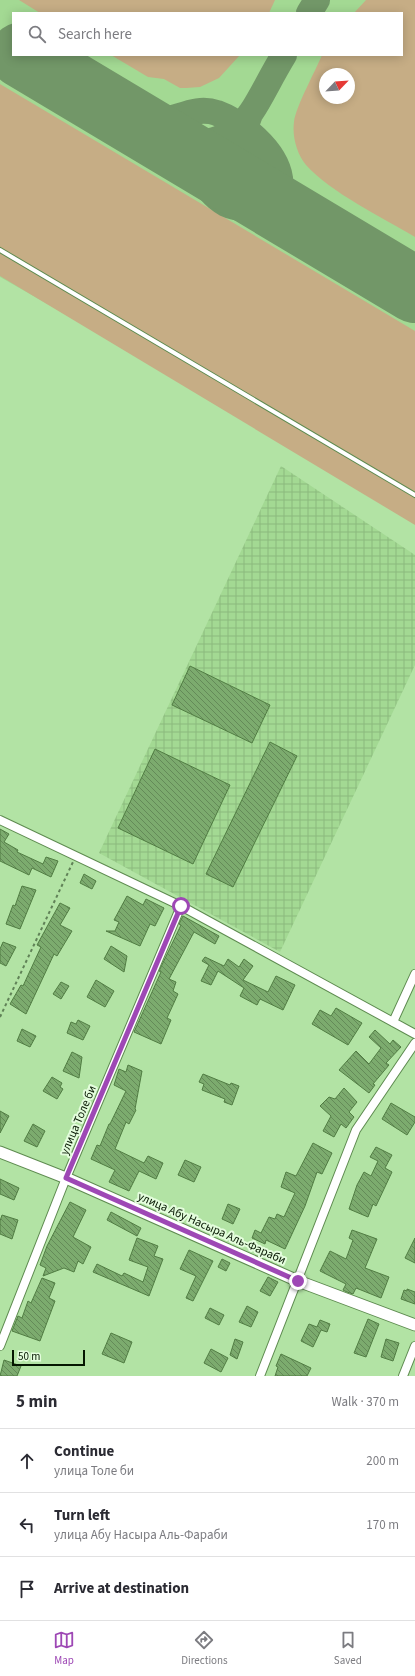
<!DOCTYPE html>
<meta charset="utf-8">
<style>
:root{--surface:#fff;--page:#f7f7f7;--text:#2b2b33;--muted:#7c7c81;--line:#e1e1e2;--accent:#9e48b5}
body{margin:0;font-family:"Source Sans 3",sans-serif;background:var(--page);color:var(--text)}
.compass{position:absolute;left:319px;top:68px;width:36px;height:36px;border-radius:50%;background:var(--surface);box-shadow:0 2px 10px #0003;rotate:65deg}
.scale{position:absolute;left:12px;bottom:10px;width:73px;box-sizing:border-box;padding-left:4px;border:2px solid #051601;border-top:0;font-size:11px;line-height:14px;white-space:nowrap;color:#051601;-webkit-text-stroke:3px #e4fddd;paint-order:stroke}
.stop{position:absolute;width:12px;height:12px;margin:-9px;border:3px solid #9e48b5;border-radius:50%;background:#fff}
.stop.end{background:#9e48b5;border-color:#fff;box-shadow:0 1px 4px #0008}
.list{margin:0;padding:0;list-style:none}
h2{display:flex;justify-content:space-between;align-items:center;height:52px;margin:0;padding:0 16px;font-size:17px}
h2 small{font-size:13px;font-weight:400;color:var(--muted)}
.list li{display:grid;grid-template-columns:26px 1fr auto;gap:12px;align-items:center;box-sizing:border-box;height:64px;padding:0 16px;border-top:1px solid var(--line)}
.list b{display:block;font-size:15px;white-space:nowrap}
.list p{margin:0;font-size:13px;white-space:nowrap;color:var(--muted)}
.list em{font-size:13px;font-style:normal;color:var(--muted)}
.icon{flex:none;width:22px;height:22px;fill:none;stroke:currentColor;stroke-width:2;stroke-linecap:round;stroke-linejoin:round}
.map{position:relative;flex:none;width:415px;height:1376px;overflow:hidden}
.search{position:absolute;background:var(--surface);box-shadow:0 2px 10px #0003;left:12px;right:12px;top:12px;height:44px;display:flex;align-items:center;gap:10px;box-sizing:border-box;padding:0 14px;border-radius:0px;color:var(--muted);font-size:15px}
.sheet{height:244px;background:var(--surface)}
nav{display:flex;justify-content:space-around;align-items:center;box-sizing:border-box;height:56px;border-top:1px solid var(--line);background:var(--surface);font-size:11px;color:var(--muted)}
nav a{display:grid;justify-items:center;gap:2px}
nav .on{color:var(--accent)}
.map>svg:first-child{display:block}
</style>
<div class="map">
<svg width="415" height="1376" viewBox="0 0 415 1376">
<defs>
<pattern id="industrial-grid" width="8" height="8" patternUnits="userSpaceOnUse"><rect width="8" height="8" fill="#a3d993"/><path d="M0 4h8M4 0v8" fill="none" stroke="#8bba7d"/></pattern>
<pattern id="building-back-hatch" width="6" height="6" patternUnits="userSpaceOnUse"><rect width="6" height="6" fill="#7cab6e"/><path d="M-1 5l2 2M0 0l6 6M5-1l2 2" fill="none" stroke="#648a58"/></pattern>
</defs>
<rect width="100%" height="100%" fill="#b2e3a4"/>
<!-- built -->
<path fill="#a3d993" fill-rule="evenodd" d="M0 0H415V520L151 363 0 277ZM13 13H402V55H13ZM325 74H349V98H325Z"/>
<!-- industrial -->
<path fill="url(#industrial-grid)" d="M281 466 415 555V665L280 952 99 853Z"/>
<!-- grass -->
<path fill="#c6ad85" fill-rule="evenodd" d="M19 0H275L269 13H40Z
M366 0H415V237C383 218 330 192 306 165 297 154 292 137 294 122 296 106 315 72 322 55H402V13H354ZM325 74H349V98H325Z
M111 55H240L219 78 200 87 186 88H180L164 79 148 77Z
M0 84 415 331V525L0 276Z"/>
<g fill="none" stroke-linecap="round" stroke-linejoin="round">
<!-- taxiway -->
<path stroke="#729768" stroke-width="26" d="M309 13 317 0
M249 117C234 153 247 175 269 203
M128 118C139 119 150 123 161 121 180 118 196 106 217 113 241 122 276 150 280 178 283 207 247 214 226 204 202 191 197 163 177 147
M168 142C247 151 249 112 284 55"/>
<!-- runway -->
<path stroke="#729768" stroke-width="66" d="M22 55 415 290"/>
</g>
<!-- building -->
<path fill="url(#building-back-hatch)" stroke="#517d43" d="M190 666 270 705 252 743 172 705Z
M270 742 297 756 233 887 206 874Z
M155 749 230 785 193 864 118 828Z
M0 829 9 834 4 842 18 850 17 852 43 864 46 857 58 861 51 877 32 868 29 875 0 861Z
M84 874 96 881 92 889 80 883Z
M22 886 36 890 20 929 6 924 13 905 15 906Z
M127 896 143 905 146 899 164 908 155 926 150 924 140 946 106 931H115L119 922 114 920Z
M60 903 70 908 60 925 72 931 57 956 54 954 26 1014 10 1004 21 985 23 986 41 947 37 945Z
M183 916 219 936 215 944 194 932 169 979 176 982 173 991 178 994 167 1018 171 1020 161 1044 134 1032 161 972 159 971 181 925 179 924Z
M3 942 16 947 6 966 0 963V949Z
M111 946 127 956 124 972 104 959Z
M205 957 224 966 228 959 239 967 244 959 253 966 243 980 268 992 276 976 295 985 283 1010 260 999 257 1005 240 996 244 988 218 971 211 985 201 981 209 965 202 961Z
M96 980 114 991 105 1007 87 997Z
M61 982 69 986 61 999 53 994Z
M336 1008 362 1023 348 1045 312 1024 320 1010 331 1016Z
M78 1020 90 1026 83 1040 67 1033 71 1022 76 1024Z
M22 1029 36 1036 30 1047 17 1041Z
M375 1030 390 1044 393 1040 401 1047 386 1063 389 1065 373 1084 375 1085 369 1093 339 1070 356 1051 369 1064 381 1048 369 1037Z
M72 1052 82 1057 79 1078 63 1071Z
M128 1065 142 1071 135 1109 136 1110 129 1124 126 1122 115 1149 144 1163 148 1156 163 1163 156 1179 139 1171 129 1191 109 1182 115 1170 91 1159 97 1145 100 1146 109 1124H110L126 1091 114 1085 119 1069 126 1072Z
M203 1074 230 1085 231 1083 239 1086 232 1105 224 1102 225 1099 202 1090 204 1084 199 1082Z
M52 1077 62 1083 60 1087 63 1089 57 1099 43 1091Z
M344 1088 357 1102 349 1112 354 1117 346 1128 341 1124 334 1137 323 1131 331 1116 320 1106 329 1097 335 1099Z
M391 1103 415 1117V1122L407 1135 382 1119Z
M0 1111 9 1116 0 1133Z
M33 1124 45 1131 37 1147 24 1141Z
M313 1143 332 1153 322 1174 317 1172 305 1206 285 1249 266 1240 265 1244 252 1238 255 1230 261 1233 269 1217 275 1219 277 1214 284 1217 295 1193 281 1187 286 1172 296 1176Z
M376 1147 392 1155 385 1168 392 1172 376 1206 373 1204 368 1217 349 1209 357 1185 364 1172 371 1176 378 1161 370 1157Z
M185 1160 201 1167 194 1182 178 1175Z
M0 1179 19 1188 14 1200 0 1194Z
M70 1202 86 1210 73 1237 91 1247 83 1264 78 1261 74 1272 64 1268 43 1276 46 1268 40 1265 47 1246Z
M228 1204 240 1209 233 1224 222 1219Z
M111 1212 141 1228 137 1236 107 1220Z
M2 1215 18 1220 12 1239 0 1234V1221Z
M352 1230 377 1239 365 1268 389 1277 381 1298 356 1288 353 1294 347 1292 343 1290 346 1284 320 1271 330 1251 346 1259 353 1240 349 1238Z
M137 1238 158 1246 154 1256 163 1259 149 1296 93 1272 97 1264 122 1276 124 1273 143 1282 148 1267 129 1260Z
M415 1238V1263L405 1258Z
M189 1250 213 1261 193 1301 186 1298 196 1276 180 1269Z
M222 1259 230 1263 226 1271 218 1267Z
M268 1277 278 1282 270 1296 260 1291Z
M42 1278 55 1283 49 1298 55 1301 40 1341 12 1331 18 1316 22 1318 28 1301 31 1303Z
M407 1289 415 1292V1304L401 1299 404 1290 407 1291Z
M247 1306 258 1312 251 1327 239 1322Z
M210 1308 224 1315 219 1325 205 1318Z
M368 1319 379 1324 366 1357 354 1353Z
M320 1320 330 1324 327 1332 321 1330 313 1347 301 1341 309 1324 317 1327Z
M111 1333 132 1342 124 1363 102 1354Z
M235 1339 243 1342 237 1359 230 1355Z
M386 1339 399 1343 393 1361 381 1357Z
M211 1349 228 1358 221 1372 204 1363Z
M281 1354 311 1368 307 1376H275L278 1367 276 1366Z
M4 1360 21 1366 17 1376H0Z"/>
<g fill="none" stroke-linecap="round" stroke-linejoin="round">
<!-- service casing -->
<g stroke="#5e8b50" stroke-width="6">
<path id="service" d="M0 250 415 495"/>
</g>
<!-- minor casing -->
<g stroke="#5e8b50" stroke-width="10">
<path id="minor" d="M0 820 181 906 415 1034
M393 1022 415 974
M0 1346 66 1178 181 906
M260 1376 356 1130 415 1043
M403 1376 415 1346"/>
</g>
<!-- tertiary casing -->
<g stroke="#5e8b50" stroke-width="13">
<path id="tertiary" d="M0 1152 66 1178 298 1281 415 1325"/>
</g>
<!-- path -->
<path stroke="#608257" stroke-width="2" stroke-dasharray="3 3" stroke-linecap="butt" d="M0 1017 73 862"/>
<!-- service -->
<use href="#service" stroke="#fff" stroke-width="4"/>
<!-- minor -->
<use href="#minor" stroke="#fff" stroke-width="8"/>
<!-- tertiary -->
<use href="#tertiary" stroke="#fff" stroke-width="11"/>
</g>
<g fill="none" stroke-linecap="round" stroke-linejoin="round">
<!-- route -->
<path stroke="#9e48b5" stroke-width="5" d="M181 906 66 1178 298 1281"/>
</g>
<g text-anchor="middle" stroke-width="4" stroke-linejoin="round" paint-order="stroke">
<!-- street labels -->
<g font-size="12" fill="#051601" stroke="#e4fddd">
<text transform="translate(78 1120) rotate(-67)" y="4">улица Толе би</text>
<text transform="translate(212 1228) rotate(24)" y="4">улица Абу Насыра Аль-Фараби</text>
</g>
</g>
</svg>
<svg class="compass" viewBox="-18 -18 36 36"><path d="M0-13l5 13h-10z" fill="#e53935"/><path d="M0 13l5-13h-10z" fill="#7c7c81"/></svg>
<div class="scale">50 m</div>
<div class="stop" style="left:181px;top:906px"></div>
<div class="stop end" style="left:298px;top:1281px"></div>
<div class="search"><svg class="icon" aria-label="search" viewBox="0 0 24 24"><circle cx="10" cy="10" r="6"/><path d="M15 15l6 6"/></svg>Search here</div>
</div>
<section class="sheet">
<h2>5 min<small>Walk · 370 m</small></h2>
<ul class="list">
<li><svg class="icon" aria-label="ahead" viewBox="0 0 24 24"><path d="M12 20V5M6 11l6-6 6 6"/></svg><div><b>Continue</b><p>улица Толе би</p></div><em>200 m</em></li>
<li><svg class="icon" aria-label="left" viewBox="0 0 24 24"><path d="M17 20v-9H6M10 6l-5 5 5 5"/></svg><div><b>Turn left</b><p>улица Абу Насыра Аль-Фараби</p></div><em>170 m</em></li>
<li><svg class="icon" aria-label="arrive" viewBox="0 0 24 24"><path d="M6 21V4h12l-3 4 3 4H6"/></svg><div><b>Arrive at destination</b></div></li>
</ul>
</section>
<nav>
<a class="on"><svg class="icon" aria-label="map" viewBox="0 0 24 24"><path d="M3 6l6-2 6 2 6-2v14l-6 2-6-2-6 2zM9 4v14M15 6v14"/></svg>Map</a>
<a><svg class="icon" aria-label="directions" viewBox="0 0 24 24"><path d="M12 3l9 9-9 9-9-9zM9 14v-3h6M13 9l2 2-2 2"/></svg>Directions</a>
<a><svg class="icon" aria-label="saved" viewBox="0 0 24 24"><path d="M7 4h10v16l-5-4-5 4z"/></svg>Saved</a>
</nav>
